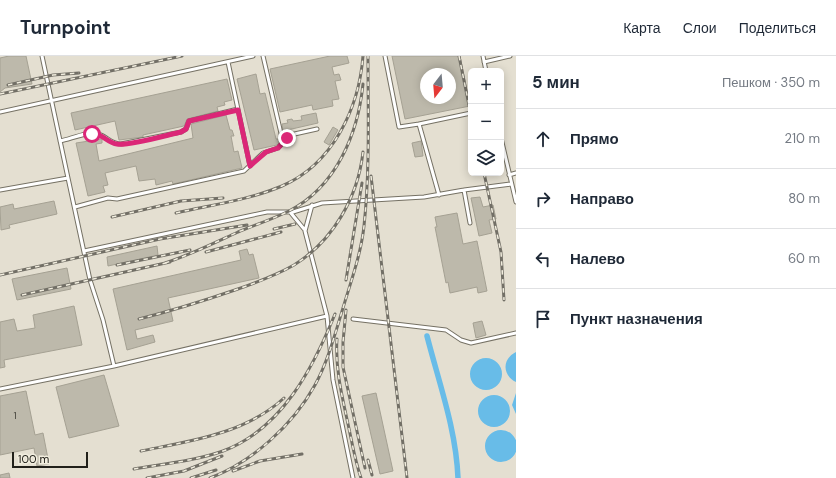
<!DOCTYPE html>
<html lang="ru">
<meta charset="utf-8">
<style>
:root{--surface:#fff;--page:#f6f6f7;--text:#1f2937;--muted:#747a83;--line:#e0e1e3}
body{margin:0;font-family:"DM Sans",sans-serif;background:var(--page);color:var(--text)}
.controls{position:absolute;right:12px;top:12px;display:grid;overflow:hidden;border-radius:6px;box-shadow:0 2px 10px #0003}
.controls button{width:36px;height:36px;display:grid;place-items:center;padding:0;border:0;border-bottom:1px solid var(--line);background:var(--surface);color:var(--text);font:20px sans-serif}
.compass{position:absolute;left:420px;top:12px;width:36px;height:36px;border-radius:50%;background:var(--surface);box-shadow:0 2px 10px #0003;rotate:196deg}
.scale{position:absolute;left:12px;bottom:10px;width:76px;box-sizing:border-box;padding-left:4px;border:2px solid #21201a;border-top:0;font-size:11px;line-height:14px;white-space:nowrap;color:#21201a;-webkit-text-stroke:3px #f1edde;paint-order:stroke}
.stop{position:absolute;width:12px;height:12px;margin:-9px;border:3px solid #db2777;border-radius:50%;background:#fff}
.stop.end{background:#db2777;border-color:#fff;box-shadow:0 1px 4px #0008}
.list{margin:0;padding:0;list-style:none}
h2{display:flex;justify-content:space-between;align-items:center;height:52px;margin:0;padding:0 16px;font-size:17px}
h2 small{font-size:13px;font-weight:400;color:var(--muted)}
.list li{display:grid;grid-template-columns:26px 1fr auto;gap:12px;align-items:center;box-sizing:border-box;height:60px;padding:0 16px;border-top:1px solid var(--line)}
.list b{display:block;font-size:15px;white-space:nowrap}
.list em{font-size:13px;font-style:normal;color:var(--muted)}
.icon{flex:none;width:22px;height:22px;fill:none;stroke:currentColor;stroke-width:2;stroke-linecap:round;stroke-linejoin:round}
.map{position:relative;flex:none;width:516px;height:422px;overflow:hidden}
header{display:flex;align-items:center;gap:24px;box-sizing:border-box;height:56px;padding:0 20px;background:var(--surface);border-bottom:1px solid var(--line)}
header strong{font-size:19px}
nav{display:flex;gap:22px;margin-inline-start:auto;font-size:14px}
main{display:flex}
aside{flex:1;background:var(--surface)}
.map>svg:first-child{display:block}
</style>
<header>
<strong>Turnpoint</strong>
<nav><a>Карта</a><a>Слои</a><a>Поделиться</a></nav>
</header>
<main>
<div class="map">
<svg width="516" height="422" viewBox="0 0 516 422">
<rect width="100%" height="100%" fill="#e4dfd1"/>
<!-- water -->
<path fill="#68bce8" d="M516 296V326C502 319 502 303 516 296Z
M470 318a16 16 0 1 1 32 0a16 16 0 1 1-32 0Z
M516 337V358L512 349Z
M478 355a16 16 0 1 1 32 0a16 16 0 1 1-32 0Z
M485 390a16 16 0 1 1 32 0a16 16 0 1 1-32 0Z"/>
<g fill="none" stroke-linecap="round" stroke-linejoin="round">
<!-- canal -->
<path stroke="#68bce8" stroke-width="5.5" d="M427 280C439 327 456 373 458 422"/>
</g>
<!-- building -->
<path fill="#bdb9ab" stroke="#a5a193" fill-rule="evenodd" d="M9 0H26L32 28 5 32 0 36V2Z
M330 0H347L349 7 332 11 334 19 339 18 341 24 335 25 339 43 332 44 333 50 313 54 312 49 280 56 270 13Z
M392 0H460L470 50 405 63ZM426 18H450V42H426Z
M256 18 260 38 265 37 276 83H278L279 87 277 89 254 94 237 23Z
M227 23 232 44 224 46 225 49 217 51 218 55 187 63 184 70 143 79V81L119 84 115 65 75 74 71 57Z
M316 57 318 67 283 75 282 68 288 67 287 64 292 63 293 65 302 64 301 60Z
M226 59 230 74H232L234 80H231L234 96 238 95 242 112 173 128 172 125 156 129 155 123 139 125 136 110 105 117 108 129 103 130 105 136 88 140 76 87 102 83V87L96 88 99 105 193 82 191 68Z
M333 71 338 74 329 89 324 86Z
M421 85 423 100 415 101 412 87Z
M480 141 483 151 493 149 496 163 489 164 492 177 479 180 471 142Z
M54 145 57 158 9 169 10 172 1 174 0 151 13 148 14 153Z
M457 157 463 188 477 185 487 235 478 237 477 231 450 237 448 226 446 227 435 171H437L435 161Z
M157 190 158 199 108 210 107 201Z
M247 193 249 199 253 198 259 222 168 242 173 265 135 274 137 283 153 279 155 286 127 294 113 233 241 204 239 195Z
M67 212 71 233 17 244 12 223Z
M74 250 82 289 4 304 5 311 0 312V266L14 263 17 275 35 272 33 259Z
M482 265 486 279 476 282 473 267Z
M104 319 119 370 69 382 56 331Z
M26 335 35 379 43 377 49 408 37 410 34 392 0 399V340Z
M376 337 393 415 380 418 362 340Z
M9 417 10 422H0V419Z"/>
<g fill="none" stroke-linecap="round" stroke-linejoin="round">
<!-- service casing -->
<g stroke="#757164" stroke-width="5">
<path id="service" d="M42 0 68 122
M263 0 283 86
M385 0 399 71 419 68
M483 0 486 15
M228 6 250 110
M484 6 510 0
M0 56 253 0
M501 82 516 146
M60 85C71 83 87 75 98 78 107 80 110 88 121 88L181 76 186 73 189 65 238 53
M509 119 516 117
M0 134 68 122 90 224 103 264 114 310
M464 134 470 167
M439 139 419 68 471 57
M312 149 305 175 327 260 333 324 353 422
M75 151 108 142 117 143 244 115 263 97 278 92 290 79 317 73
M290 156 304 173
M84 195 267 156H293L322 147 424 141 464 134 511 128
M353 263 446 274 461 284 471 287 516 277
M0 333 114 310 327 260"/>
</g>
<!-- service -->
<use href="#service" stroke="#fff" stroke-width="3"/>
<!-- rail casing -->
<g stroke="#726f66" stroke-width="3">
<path id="rail" d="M459 0 471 59
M8 29 53 19 79 17
M0 38 182 0
M484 117 501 196 504 244
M371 120 407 422
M176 157C211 149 249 144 282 130 333 108 359 52 363 0
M112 161 181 145 223 142
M274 173 295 168
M206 196 281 176
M165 207C190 199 214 187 238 176 255 169 273 163 289 155 336 131 358 78 363 28
M117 209 190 194
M0 219 160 183 247 169
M346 224 362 127
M22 239 170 206
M346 254 343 286V311L365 412
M139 263C171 255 203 245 235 234 255 227 275 220 294 209 333 185 358 141 363 96
M337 283C335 312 342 340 348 368 352 386 355 405 361 422
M141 395C190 385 245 378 284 342
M368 404 372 419
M134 413C163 408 195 405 223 395 282 373 313 312 335 258
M233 415 260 405 302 398
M147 422 184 415 222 400
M191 422 216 414
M210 422C252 406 293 369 315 329 328 305 335 278 343 252 351 225 361 198 364 170 370 114 368 57 368 0"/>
</g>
<!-- rail -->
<use href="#rail" stroke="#f1edde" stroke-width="1.5" stroke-dasharray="4.5" stroke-linecap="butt"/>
</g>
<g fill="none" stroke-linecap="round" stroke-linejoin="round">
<!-- route -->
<path stroke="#db2777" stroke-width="5" d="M92 78C103 77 107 87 117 88 129 90 167 79 181 76L186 73 189 65 238 54 250 110 266 96 278 92 287 82"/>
</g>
<g text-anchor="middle" stroke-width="3" stroke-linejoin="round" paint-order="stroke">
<!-- number labels -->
<g font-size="10" fill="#48463e">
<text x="15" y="363">1</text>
</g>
</g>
</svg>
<div class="controls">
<button>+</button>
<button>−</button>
<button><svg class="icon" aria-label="layers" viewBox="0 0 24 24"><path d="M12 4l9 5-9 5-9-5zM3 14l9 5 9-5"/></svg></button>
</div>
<svg class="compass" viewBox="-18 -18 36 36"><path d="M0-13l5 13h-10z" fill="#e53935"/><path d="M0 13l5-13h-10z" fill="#747a83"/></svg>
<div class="scale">100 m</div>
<div class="stop" style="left:92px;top:78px"></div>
<div class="stop end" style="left:287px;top:82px"></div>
</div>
<aside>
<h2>5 мин<small>Пешком · 350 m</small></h2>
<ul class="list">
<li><svg class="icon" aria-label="ahead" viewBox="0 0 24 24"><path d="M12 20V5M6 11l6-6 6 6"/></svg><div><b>Прямо</b></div><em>210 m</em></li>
<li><svg class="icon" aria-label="right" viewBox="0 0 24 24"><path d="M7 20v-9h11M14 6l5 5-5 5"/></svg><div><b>Направо</b></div><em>80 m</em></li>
<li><svg class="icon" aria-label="left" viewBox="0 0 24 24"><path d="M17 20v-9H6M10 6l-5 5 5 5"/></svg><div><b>Налево</b></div><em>60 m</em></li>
<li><svg class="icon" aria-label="arrive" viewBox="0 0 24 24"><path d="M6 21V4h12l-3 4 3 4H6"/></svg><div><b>Пункт назначения</b></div></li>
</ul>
</aside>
</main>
